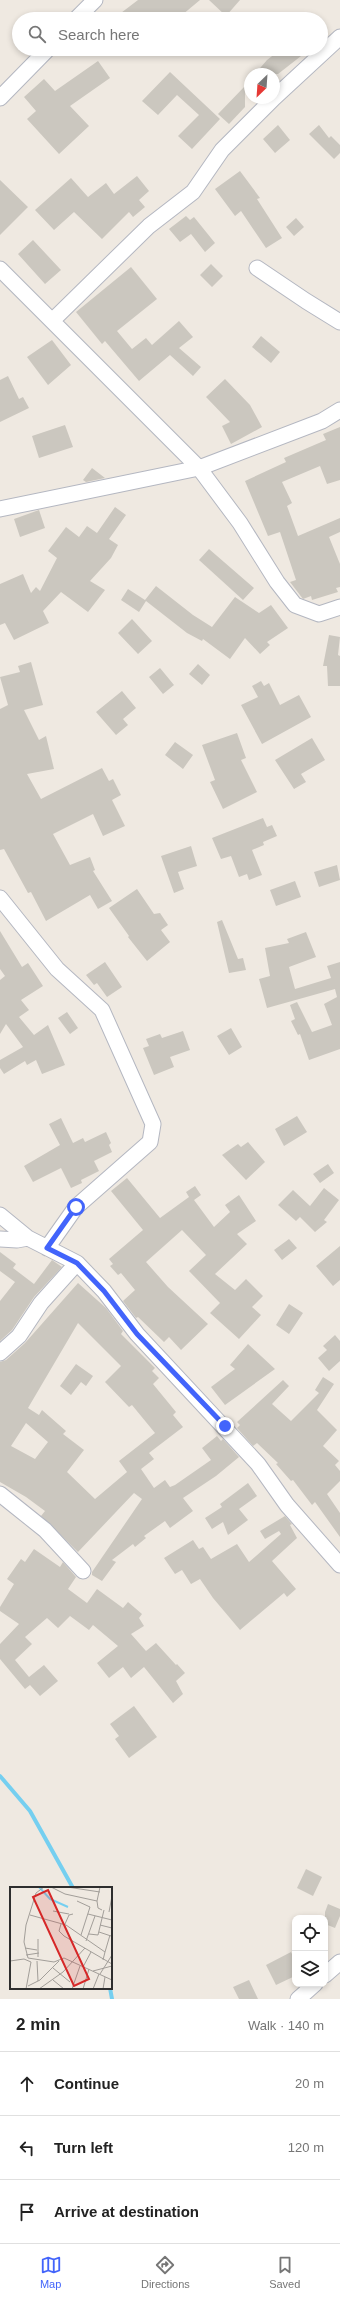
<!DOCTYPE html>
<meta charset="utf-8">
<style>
:root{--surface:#fff;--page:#f2f2f2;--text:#222;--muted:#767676;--line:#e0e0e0;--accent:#4264fb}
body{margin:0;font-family:Arial,sans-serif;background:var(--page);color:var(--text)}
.controls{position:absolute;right:12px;bottom:12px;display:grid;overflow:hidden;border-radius:8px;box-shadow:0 2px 6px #0003}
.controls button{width:36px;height:36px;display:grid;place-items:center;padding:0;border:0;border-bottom:1px solid var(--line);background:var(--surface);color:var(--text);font:20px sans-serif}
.compass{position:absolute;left:244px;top:68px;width:36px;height:36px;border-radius:50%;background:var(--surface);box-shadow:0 2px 6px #0003;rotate:205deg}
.stop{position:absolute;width:12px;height:12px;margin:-9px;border:3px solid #4264fb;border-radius:50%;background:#fff}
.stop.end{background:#4264fb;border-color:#fff;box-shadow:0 1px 4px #0008}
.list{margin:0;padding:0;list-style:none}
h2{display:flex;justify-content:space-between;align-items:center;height:52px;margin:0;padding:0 16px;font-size:17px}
h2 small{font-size:13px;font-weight:400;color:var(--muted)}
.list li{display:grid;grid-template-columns:26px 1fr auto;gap:12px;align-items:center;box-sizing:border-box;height:64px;padding:0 16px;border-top:1px solid var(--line)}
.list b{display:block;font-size:15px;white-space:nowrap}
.list em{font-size:13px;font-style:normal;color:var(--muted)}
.icon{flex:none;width:22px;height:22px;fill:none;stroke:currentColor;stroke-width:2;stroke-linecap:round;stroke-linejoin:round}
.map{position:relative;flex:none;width:340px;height:1999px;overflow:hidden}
.search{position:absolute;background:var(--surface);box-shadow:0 2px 6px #0003;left:12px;right:12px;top:12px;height:44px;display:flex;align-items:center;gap:10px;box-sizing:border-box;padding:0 14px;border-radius:22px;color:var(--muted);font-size:15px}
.sheet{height:244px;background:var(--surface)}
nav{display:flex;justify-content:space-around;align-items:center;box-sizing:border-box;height:56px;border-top:1px solid var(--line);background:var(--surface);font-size:11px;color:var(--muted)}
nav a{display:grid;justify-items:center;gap:2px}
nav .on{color:var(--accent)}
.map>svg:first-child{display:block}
</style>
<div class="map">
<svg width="340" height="1999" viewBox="0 0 340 1999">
<rect width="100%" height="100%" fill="#efe9e1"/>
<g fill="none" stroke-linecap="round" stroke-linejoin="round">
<!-- stream -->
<path stroke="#75cff0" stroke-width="4" d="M0 1776 30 1811 73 1888
M110 1988 112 1999"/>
</g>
<!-- building -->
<path fill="#cbc7bf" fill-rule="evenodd" d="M138 0H200L182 15 179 12 169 19H113Z
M209 0H240L226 16Z
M281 49H310L278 74H255L267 60Z
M98 61 110 78 70 106 89 126 59 154 27 119 36 111 24 97 44 79 55 91Z
M170 72 220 119 192 149 178 136 199 115 177 95 158 115 142 101Z
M245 86V107L229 124 218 114Z
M278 125 290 140 275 153 263 139Z
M319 125 329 138 331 136 340 145V153L334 159 309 134Z
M240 171 260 198 257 199 282 238 266 248 241 211 235 216 215 189Z
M137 176 149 191 139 200 145 207 133 217 129 212 102 239 74 212 54 230 35 210 71 178 88 197 106 183 114 194Z
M0 180 28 207 0 235Z
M186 216 190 220 194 217 215 243 205 252 191 234 180 242 169 229Z
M296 218 304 227 294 236 286 227Z
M33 240 61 270 45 284 18 254Z
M211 264 223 276 212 287 200 275Z
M131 267 157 299 117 331 132 349 146 338 152 345 179 321 193 337 179 348 201 367 193 376 170 355 139 381 105 341 102 344 76 312Z
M261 336 280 352 271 363 252 347Z
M52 340 71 365 48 385 27 357Z
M8 376 19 399 23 397 29 408 0 422V380Z
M225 379 250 405 262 427 231 444 222 426 230 422 206 397Z
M65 425 73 447 39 458 32 436Z
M340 427V480L327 484 320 466 282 482 292 503 287 506 298 536 340 518V532L329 537 340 564V587L336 588 338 592 312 600 311 596 303 599 290 582 296 580 280 532 268 536 245 481 286 462 284 458 326 440 323 434Z
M92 468 105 478 86 482 83 480Z
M115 507 126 515 109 539 118 545 111 558 90 581 105 590 88 612 61 592 43 611 49 623 14 640 5 623 0 625V584L23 574 31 593 36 587 40 591 57 558 48 551 66 527 79 537 87 526 97 533Z
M39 510 45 528 20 537 14 519Z
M209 549 254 588 243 600 199 560Z
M156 586 193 615 212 627 235 597 259 613 271 605 288 628 267 642 270 645 260 654 245 638 230 659 203 639 202 641 187 633 146 601 139 612 121 600 128 589 145 600Z
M132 619 152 641 138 654 118 633Z
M329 635 340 637 338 655 340 656V686H328L327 666H323Z
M31 662 43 705 24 710 39 740 46 736 54 769 27 774 41 799 102 768 109 781 113 779 121 795 112 800 125 826 103 836 93 814 53 834 70 865 90 857 95 870 93 871 112 901 98 909 90 895 46 921 31 892 28 893 4 849 0 850V709L8 705 0 677 20 672 18 666Z
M198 664 210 675 202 685 189 674Z
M160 668 174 685 163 694 149 677Z
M261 681 264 686 269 683 280 705 299 695 311 717 262 744 241 705 258 697 252 686Z
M122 691 136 708 123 719 128 725 116 735 96 712Z
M237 733 246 758 241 760 257 792 223 809 210 782 215 780 202 745Z
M312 738 325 760 301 774 306 782 294 789 275 760Z
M175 742 193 755 183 769 165 755Z
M263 818 267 827 272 825 277 836 263 842 264 845 252 850 262 875 249 880 247 874 239 877 231 856 221 859 212 838Z
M191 846 197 866 178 872 184 889 174 893 161 856Z
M337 865 340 880 319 887 314 872Z
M295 881 301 897 276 906 270 890Z
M137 889 154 914 160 913 168 925 161 930 170 942 147 961 128 937 129 936 109 908Z
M222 920 238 959 243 958 246 970 229 973 217 922Z
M0 931 22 967 28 963 43 986 21 1000 29 1010 19 1017 34 1035 48 1025 65 1065 42 1074 36 1060 27 1065 25 1061 4 1074 0 1068V1060L23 1047 6 1024 0 1034V980L5 976 0 969Z
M306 932 316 957 289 967 295 989 331 978 327 966 340 962V1049L309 1060 300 1034 298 1035 291 1021 295 1019 290 1005 297 1002 312 1032 332 1025 324 1004 337 997 335 989 267 1008 259 979 270 976 265 948 289 943 287 939Z
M105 962 122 987 107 997 97 983 94 985 86 975Z
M67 1012 78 1028 70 1034 58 1018Z
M231 1028 242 1047 229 1055 217 1036Z
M183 1031 190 1050 170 1057 174 1067 154 1075 143 1048 149 1046 146 1039 160 1034 162 1038Z
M297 1116 307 1132 284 1146 275 1129Z
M61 1118 73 1143 83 1138 85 1142 106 1132 111 1143 109 1145 112 1152 94 1161 99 1171 81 1180 82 1183 71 1188 61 1168 33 1182 24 1166 60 1145 49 1124Z
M248 1142 265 1162 246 1180 222 1155 238 1144 241 1147Z
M328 1164 334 1173 320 1183 313 1174Z
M127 1178 160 1218 189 1197 186 1192 195 1186 201 1195 194 1200 214 1227 230 1212 225 1205 239 1195 256 1221 237 1234 247 1244 215 1274 235 1290 246 1279 263 1296 252 1307 261 1315 239 1339 210 1313 220 1303 189 1271 206 1255 182 1230 146 1262 168 1287 208 1324 181 1350 169 1337 164 1342 138 1317 136 1318 123 1301 135 1290 121 1273 118 1275 110 1266 113 1264 109 1259 143 1230 111 1191Z
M324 1188 339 1200 324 1220 327 1222 315 1232 300 1217 296 1221 278 1205 293 1190 310 1206Z
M289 1239 297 1248 282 1260 274 1250Z
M340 1246V1280L333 1286 316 1266Z
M0 1252 16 1264 13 1268 34 1284 52 1260 62 1267 34 1297 12 1330 0 1341V1301L15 1282 0 1271Z
M78 1283 106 1308 123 1331 121 1334 155 1368 152 1371 159 1378 153 1384 176 1412 173 1415 183 1427 149 1453 154 1459 141 1469 154 1488 165 1480 170 1487 175 1485 211 1460 202 1448 217 1436 221 1441 223 1439 239 1457 216 1476 183 1498 193 1511 170 1528 165 1521 144 1536 146 1538 135 1547 133 1544 112 1560 116 1562 102 1581 92 1575V1572L142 1499 134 1493 78 1552 41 1516 45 1511 26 1497 0 1482V1362L6 1360 25 1343ZM78 1323 121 1366 105 1382 129 1407 132 1405 155 1433 119 1461 127 1472 95 1499 67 1472 84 1450 63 1434 66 1431 42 1410 39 1415 28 1408ZM26 1423 48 1442 35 1459 11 1446Z
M289 1304 303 1313 289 1334 276 1325Z
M335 1335 340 1341V1361L329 1371 318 1358 327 1350 323 1346Z
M248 1344 275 1369 225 1405 211 1387 235 1369 230 1365Z
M76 1364 93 1376 86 1386 81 1382 71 1395 60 1386Z
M323 1377 334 1384 317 1410 337 1430 323 1446 339 1461 335 1465 340 1471V1481L327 1494 340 1513V1537L315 1502 312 1505 293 1480 291 1481 276 1464 278 1463 257 1443 253 1446 237 1428 240 1425 237 1422 283 1380 289 1386 272 1404 291 1421 319 1393 315 1390Z
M248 1483 257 1496 239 1509 248 1520 228 1535 223 1522 212 1529 205 1518 222 1507 220 1504Z
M285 1516 292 1524 290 1525 297 1538 272 1561 296 1589 287 1597 284 1593 240 1630 213 1598 200 1579 191 1584 182 1570 175 1574 164 1558 193 1540 199 1549 203 1547 211 1559 237 1544 249 1562 281 1534 279 1531 265 1539 260 1531Z
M34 1549 60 1567 63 1562 76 1577 68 1589 87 1603 97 1589 123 1608 128 1602 142 1614 139 1618 144 1626 131 1634 146 1651 156 1643 176 1665 177 1664 185 1673 176 1681 183 1694 173 1703 144 1667 131 1678 123 1667 109 1678 97 1663 118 1646 93 1625 89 1630 70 1616 58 1628 47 1618 25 1637 32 1644 15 1660 29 1677 44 1665 58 1681 40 1696 30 1685 25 1689 0 1659V1644L19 1624 0 1611V1607L14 1584 7 1579 21 1559 25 1562Z
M134 1706 157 1737 129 1758 115 1739 119 1736 110 1724Z
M306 1869 322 1877 313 1896 297 1888Z
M328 1904 340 1909V1916L335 1928 325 1924V1912Z
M291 1952 295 1960V1976L276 1985 266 1965Z
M249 1980 258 1999H239L233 1987Z"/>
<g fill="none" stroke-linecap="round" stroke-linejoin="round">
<!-- minor casing -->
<g stroke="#b4b7c1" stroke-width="17">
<path id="minor" d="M76 19 95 0
M0 98 48 49
M274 98 340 37
M257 268 306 301 340 322
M0 269 199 468 240 523 277 582 295 605 319 614 340 607
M53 320 149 226 193 192 222 150 274 98
M0 509 199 468 322 421 340 410
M0 898 57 969 102 1010 153 1124 150 1142 76 1207 47 1248
M0 1215 28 1238 77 1263 104 1291 137 1334 258 1464 287 1505 340 1565
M0 1239 17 1240 28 1238
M0 1353 19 1336 41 1303 77 1263
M0 1494 45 1530 83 1571
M325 1975 340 1962
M298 1999 315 1984"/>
</g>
<!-- minor -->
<use href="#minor" stroke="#fff" stroke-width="15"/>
</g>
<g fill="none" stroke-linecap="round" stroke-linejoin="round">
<!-- route -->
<path stroke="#4264fb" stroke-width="5" d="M76 1207 47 1248 77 1263 104 1291 137 1334 225 1426"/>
</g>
<!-- overview -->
<g transform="translate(10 1887)">
<rect width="102" height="102" fill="#efe9e1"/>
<path fill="none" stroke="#75cff0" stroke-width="2" d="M29 0 40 12 58 20"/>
<path fill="none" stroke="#a29e99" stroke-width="1" d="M34 0 26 6 16 38 14 55 18 71 44 75 54 71 102 93M41 0 55 7 87 14M57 0 90 5M90 0 87 14 88 21 92 23M67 14 80 20 71 48M43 24 59 27M99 25 102 9M78 27 102 33M20 28 56 38 95 65 93 73M51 37 49 44 54 49 102 77M55 37 59 28 63 27M90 38 102 41M89 45 101 49M79 47 88 48 94 23M28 52V70M76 54 85 29M15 61 27 63M95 65 100 48M16 68 29 66M0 74 14 72 21 75 16 102M27 74 28 94M73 80 81 65M43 81 60 95M83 84 102 79M90 87 102 68M43 93 54 102M18 99 30 93 49 74M29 102 53 85 75 61M62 102 70 79M73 102 79 82M83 102 89 87M93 102 95 90"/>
<path fill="#d62828" fill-opacity="0.15" stroke="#d62828" stroke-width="2" d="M38 3 79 92 64 99 23 10Z"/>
<rect width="102" height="102" fill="none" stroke="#2e2e2e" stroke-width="2"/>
</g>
</svg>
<div class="controls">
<button><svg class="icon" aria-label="locate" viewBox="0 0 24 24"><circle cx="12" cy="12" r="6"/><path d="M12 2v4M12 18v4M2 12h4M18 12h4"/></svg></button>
<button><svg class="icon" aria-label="layers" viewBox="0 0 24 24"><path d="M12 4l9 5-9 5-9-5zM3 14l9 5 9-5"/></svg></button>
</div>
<svg class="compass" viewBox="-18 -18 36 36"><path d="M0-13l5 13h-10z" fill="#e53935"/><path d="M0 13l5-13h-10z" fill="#767676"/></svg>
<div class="stop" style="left:76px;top:1207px"></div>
<div class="stop end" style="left:225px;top:1426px"></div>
<div class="search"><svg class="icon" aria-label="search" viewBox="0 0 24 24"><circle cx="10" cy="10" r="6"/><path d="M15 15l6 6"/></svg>Search here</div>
</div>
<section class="sheet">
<h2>2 min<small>Walk · 140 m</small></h2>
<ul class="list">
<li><svg class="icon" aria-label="ahead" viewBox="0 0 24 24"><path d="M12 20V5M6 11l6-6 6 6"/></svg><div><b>Continue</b></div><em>20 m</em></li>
<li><svg class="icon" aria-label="left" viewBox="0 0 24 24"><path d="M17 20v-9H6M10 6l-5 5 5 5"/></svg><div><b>Turn left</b></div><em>120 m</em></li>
<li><svg class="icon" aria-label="arrive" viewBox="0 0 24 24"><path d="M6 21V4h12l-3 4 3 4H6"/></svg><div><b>Arrive at destination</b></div></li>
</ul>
</section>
<nav>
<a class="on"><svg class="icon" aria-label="map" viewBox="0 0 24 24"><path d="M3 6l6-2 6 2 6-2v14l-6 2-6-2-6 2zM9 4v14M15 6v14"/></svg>Map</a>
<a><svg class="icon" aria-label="directions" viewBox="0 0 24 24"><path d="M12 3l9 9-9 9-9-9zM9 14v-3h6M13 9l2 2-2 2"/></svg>Directions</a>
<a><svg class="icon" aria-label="saved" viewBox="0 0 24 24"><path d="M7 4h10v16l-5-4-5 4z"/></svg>Saved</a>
</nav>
